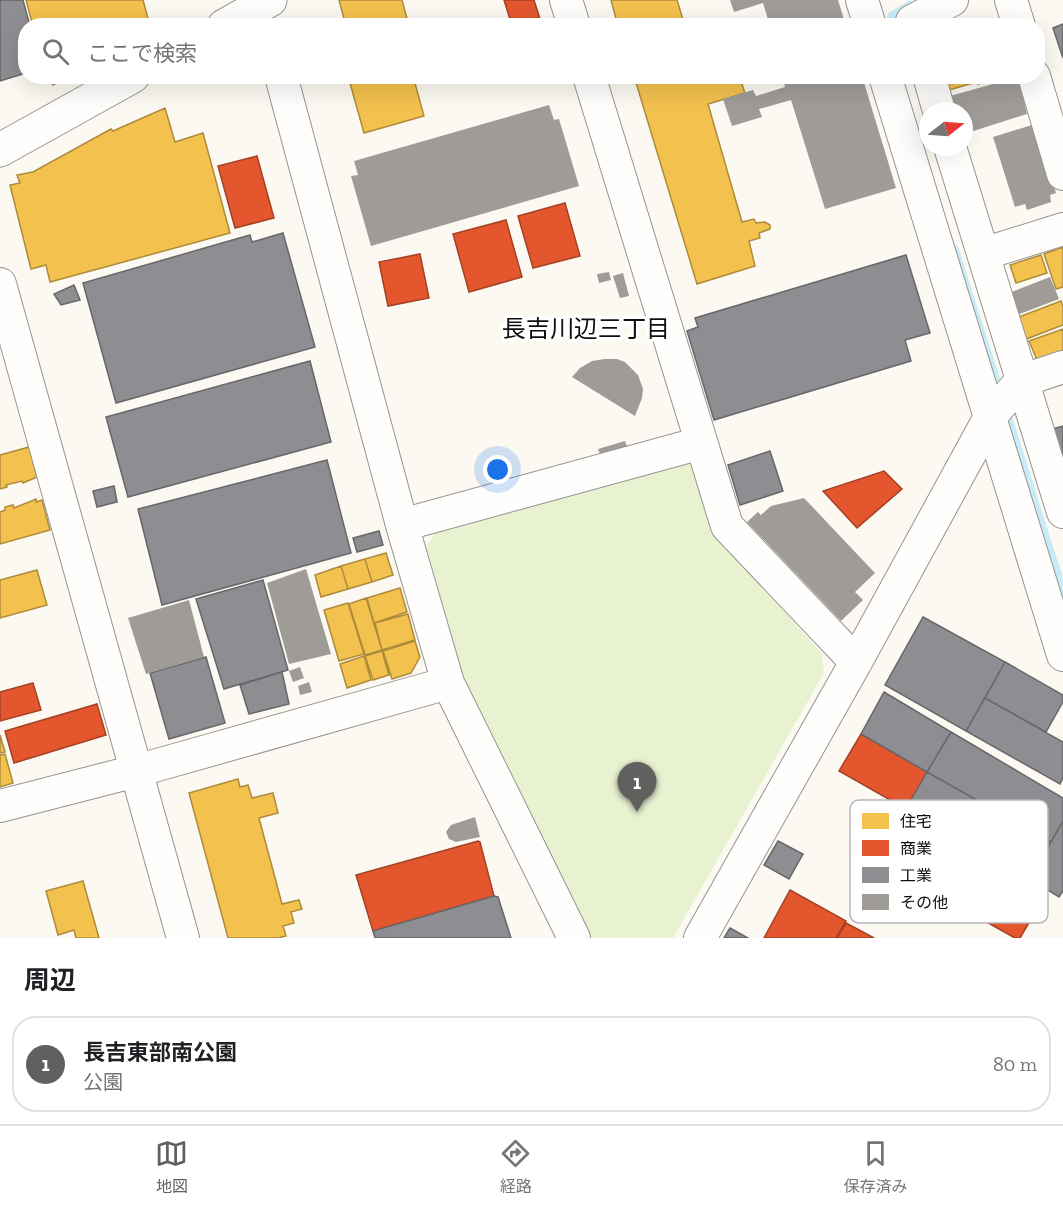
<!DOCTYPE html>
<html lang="ja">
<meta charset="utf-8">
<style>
:root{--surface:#fff;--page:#f6f6f6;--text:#202124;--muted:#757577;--line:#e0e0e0;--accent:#61605e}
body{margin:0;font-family:"Zilla Slab","Noto Sans JP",serif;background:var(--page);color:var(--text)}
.compass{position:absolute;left:919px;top:102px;width:54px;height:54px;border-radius:50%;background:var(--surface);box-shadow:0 6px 24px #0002;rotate:73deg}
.you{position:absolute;left:498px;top:470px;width:21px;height:21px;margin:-15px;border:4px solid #fff;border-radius:50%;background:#1a73e8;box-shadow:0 0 0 9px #1a73e833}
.badge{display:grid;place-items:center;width:39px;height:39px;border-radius:50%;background:var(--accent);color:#fff;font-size:20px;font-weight:700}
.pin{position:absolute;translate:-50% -50px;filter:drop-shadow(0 2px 3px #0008)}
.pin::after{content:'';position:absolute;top:32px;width:21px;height:18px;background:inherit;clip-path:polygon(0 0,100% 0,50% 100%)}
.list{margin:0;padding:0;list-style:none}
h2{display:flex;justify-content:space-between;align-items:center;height:78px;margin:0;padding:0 24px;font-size:26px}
h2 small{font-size:20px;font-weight:400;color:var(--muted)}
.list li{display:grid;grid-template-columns:39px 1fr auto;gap:18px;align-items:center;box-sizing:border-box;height:96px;margin:0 12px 12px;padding:0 12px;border:2px solid var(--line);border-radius:24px}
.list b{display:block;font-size:22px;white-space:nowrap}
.list p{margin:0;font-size:20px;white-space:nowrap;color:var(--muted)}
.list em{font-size:20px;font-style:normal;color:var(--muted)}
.icon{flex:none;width:33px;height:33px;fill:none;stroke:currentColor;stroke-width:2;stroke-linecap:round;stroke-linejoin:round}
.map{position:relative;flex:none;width:1063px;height:938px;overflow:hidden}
.search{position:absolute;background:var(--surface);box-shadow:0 6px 24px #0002;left:18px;right:18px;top:18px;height:66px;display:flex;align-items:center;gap:15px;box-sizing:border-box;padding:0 21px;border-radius:24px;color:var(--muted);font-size:22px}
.sheet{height:186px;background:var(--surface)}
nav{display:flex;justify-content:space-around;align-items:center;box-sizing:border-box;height:84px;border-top:2px solid var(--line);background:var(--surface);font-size:16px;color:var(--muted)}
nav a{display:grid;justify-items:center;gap:3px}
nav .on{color:var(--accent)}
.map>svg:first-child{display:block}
</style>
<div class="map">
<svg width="1063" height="938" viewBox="0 0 1063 938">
<rect width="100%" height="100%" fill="#fcf9f2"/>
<!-- green -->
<path fill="#e8f2d1" d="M694 462 715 533 822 654 824 673 673 938H591L466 685 426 547 436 532Z"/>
<!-- homes -->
<path fill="#f2c14e" stroke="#ae8b3b" stroke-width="1.5" d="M26 0H143L150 26H33Z
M339 0H402L409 26H346Z
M611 0H677L685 26H618Z
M49 76H69L53 85Z
M348 76H413L424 116 364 133Z
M634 76H739L745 93 708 104 742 222 754 219 756 223 765 222 770 225V229L759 233 760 238 749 241 755 266 697 284Z
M945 76H971L973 83 949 90Z
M976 76H1005L978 84Z
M165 108 175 142 203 133 230 233 50 282 46 265 31 269 10 185 20 183 17 175 33 172 111 129 113 131Z
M1063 247V287L1056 289 1044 254Z
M1041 255 1047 273 1016 283 1010 265Z
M1061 301 1063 306V325L1024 340 1016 318Z
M1063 329V351L1037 360 1029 341Z
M29 447 37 477 23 483 22 481 6 485 7 487 0 489V455Z
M36 499V502L42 500 50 530 0 544V512L5 510V507L13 505 14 508Z
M386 553 393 575 372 582 365 559Z
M365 559 372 582 348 589 341 566Z
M341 566 348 589 321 597 315 575Z
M37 570 47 605 0 618V580Z
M400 588 407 612 374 623 367 598Z
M366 598 382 650 365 655 349 604Z
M348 603 364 654 339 661 324 610Z
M408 614 415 640 382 650 375 623Z
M415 641 420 657 411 673 392 679 383 651Z
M382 651 389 675 373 680 365 656Z
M364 656 371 680 347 688 340 664Z
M0 735 5 752 0 753Z
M5 754 13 783 0 787V755Z
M238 779 240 787 248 785 252 798 273 793 278 813 259 818 282 904 299 900 302 909 291 912 294 923 283 926 286 936 278 938H228L189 793Z
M83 881 99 938H76L74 930 58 935 46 891Z"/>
<!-- shops -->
<path fill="#e4572e" stroke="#a44124" stroke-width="1.5" d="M504 0H534L540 19 512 26Z
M257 156 274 218 235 228 218 166Z
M565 203 580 256 533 268 518 216Z
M506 220 522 277 469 292 453 234Z
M420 254 429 298 388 306 379 262Z
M884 471 902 489 857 528 823 491Z
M33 683 41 710 0 721V692Z
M97 704 106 735 14 763 5 731Z
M861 734 927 772 906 809 839 771Z
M478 841 480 842 494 896 373 931 356 875Z
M981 862 1044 897 1020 938H1015L956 905Z
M790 890 846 921 836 938H764Z
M846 923 874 938H837Z"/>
<!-- industry -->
<path fill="#8d8d92" stroke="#67676a" stroke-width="1.5" d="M0 0H23L30 26H26V73L0 81Z
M1063 24V58L1053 28Z
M283 233 315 347 116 403 83 283 250 235 252 242Z
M906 255 930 333 905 340 911 361 714 420 687 331 698 327 695 318Z
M74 285 80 300 61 305 54 294Z
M310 361 331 442 128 497 106 417Z
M1063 426V475L1049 430Z
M770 451 783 491 740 505 728 465Z
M327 460 351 553 162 605 138 509Z
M114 486 117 502 97 507 93 491Z
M379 531 383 545 357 552 353 538Z
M263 580 288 670 224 689 196 599Z
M923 617 1005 662 966 731 885 685Z
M206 657 225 723 169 739 150 673Z
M1005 662 1063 695V702L1046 732 985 698Z
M282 672 289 704 249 714 240 685Z
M884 692 951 732 927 772 861 734Z
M985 698 1063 742V778L1060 784 966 731Z
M951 732 1063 798V821L1051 842 927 772Z
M927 772 1051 842 1030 879 906 809Z
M1063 821V891L1059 897 1030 879Z
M778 841 803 854 789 879 764 865Z
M494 896 498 897 511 938H375L373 931Z
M730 928 748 938H724Z"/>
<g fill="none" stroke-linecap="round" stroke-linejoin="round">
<!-- stream -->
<path stroke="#c7ecf8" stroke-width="9" d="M889 26 892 16 910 5
M954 249 1000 393
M1005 409 1063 593"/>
</g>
<!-- building -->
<path fill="#9f9c98" d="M730 0H838L846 26H770L763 3 734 12Z
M782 76H862L896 188 825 209 791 100 759 109 762 117 732 126 723 99 753 90 756 96 785 87Z
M1018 77 1027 114 964 134V111H955L950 96Z
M549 105 554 120 559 119 579 186 371 246 351 176 358 175 354 161Z
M1035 124 1056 193 1050 195 1051 202 1027 210 1025 204 1015 207 993 137Z
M609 272 611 280 599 283 597 274Z
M623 273 629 296 620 298 613 276Z
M1050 277 1059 299 1017 315 1009 293Z
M605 359H617L625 362 638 375 643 389 642 398 635 416 572 377 580 368 592 361Z
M625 441 628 449 601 456 598 449Z
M804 498 875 573 855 592 863 600 841 621 747 522 758 512 761 515 771 506Z
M306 569 331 654 289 664 267 583Z
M189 600 204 657 146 674 128 618Z
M300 667 304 678 293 682 289 671Z
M309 682 312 692 300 695 298 686Z
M475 817 480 837 456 842 449 839 446 832 451 825Z"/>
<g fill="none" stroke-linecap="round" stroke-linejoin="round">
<!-- minor casing -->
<g stroke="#959491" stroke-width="34">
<path id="minor" d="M566 0 574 26
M862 0 870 26
M1011 0 1019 26
M913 26 912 21 952 0
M281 76 402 525 448 683 574 938
M589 76 727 526 856 662
M885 76 1063 655
M929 76 939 111
M1034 76 1063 174
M950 147 1063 512
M983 254 1063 229
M0 284 183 938
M402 525 701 443
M0 806 136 771 448 683
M700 938 856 662 990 417 1021 381 1063 367"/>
</g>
<!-- tertiary casing -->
<g stroke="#959491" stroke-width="35">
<path id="tertiary" d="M224 26 270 0
M0 150 133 76"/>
</g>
<!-- minor -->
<use href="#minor" stroke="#fffefd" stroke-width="32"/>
<!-- tertiary -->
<use href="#tertiary" stroke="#fffefd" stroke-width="33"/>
</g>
<g text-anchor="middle" stroke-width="6" stroke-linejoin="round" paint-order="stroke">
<!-- neighbourhood labels -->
<g font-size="24" fill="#0e0e0e" stroke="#fff">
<text x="586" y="337">長吉川辺三丁目</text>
</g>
</g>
<!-- legend -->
<rect x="850" y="800" width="198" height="123" rx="9" fill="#fff" stroke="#b7b7b7" stroke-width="1.5"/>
<rect x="862" y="813" width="27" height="16" fill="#f2c14e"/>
<rect x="862" y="840" width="27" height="16" fill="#e4572e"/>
<rect x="862" y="867" width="27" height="16" fill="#8d8d92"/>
<rect x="862" y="894" width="27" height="16" fill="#9f9c98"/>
<g font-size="16" fill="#0e0e0e">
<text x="900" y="827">住宅</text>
<text x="900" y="854">商業</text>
<text x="900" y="881">工業</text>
<text x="900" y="908">その他</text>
</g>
</svg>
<svg class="compass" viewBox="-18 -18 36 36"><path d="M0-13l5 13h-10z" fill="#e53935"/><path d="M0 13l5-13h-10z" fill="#757577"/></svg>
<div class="you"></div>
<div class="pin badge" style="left:637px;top:812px">1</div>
<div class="search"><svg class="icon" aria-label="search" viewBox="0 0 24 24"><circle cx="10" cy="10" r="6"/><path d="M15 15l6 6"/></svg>ここで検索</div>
</div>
<section class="sheet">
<h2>周辺<small></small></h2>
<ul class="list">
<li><span class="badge">1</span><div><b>長吉東部南公園</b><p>公園</p></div><em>80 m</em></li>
</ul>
</section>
<nav>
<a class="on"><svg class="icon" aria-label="map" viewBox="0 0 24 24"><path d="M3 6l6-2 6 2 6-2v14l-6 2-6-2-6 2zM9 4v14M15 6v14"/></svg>地図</a>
<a><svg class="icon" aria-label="directions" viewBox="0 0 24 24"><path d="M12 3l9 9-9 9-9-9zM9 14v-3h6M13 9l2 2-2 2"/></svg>経路</a>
<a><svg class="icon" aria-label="saved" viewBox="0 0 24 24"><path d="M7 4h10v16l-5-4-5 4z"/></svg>保存済み</a>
</nav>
